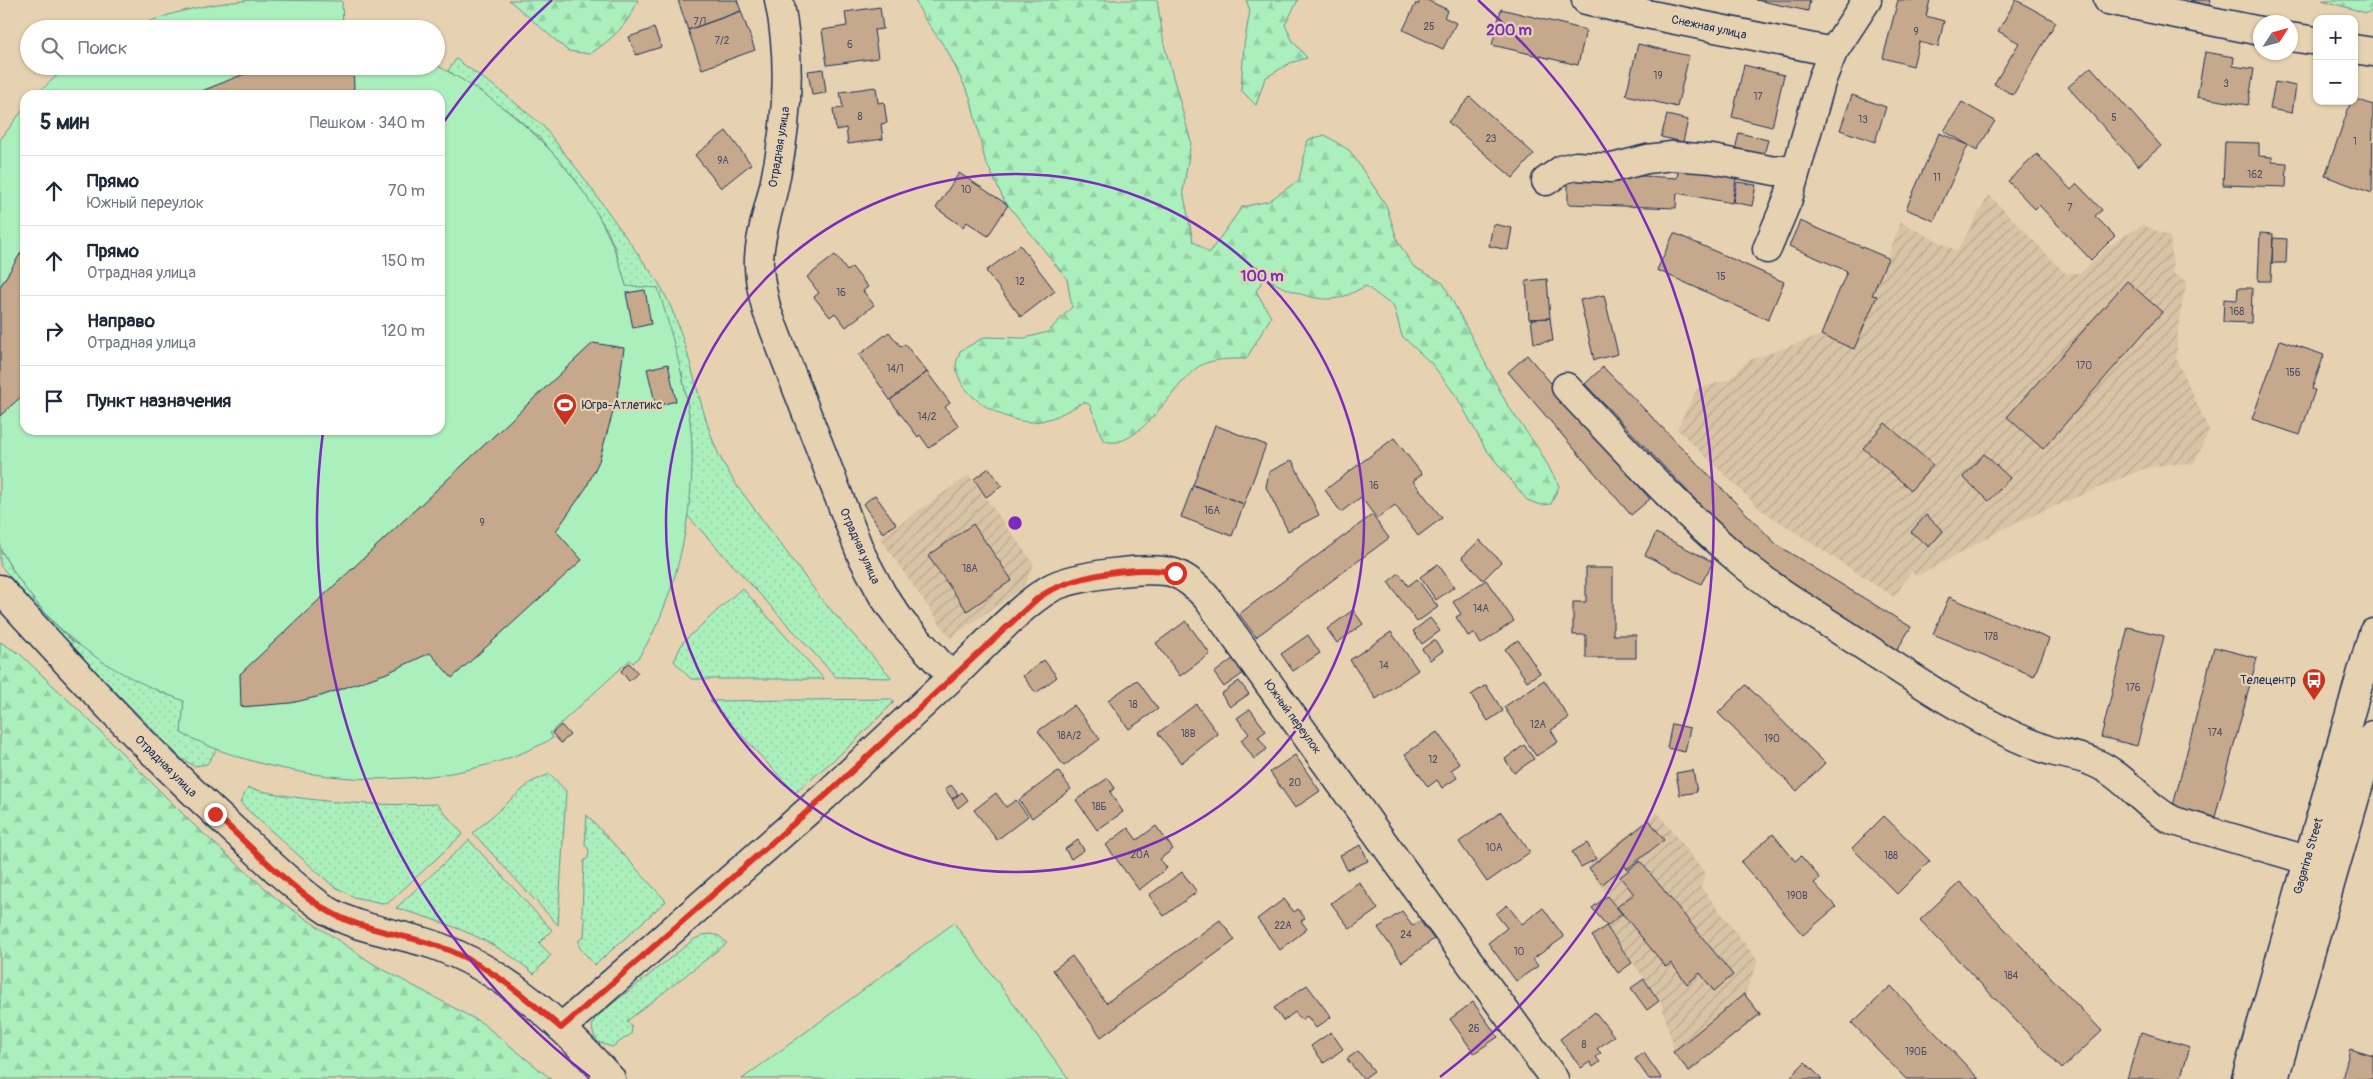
<!DOCTYPE html>
<html lang="ru">
<meta charset="utf-8">
<style>
:root{--surface:#fff;--page:#f2f2f3;--text:#1f2937;--muted:#747a83;--line:#e0e1e3}
body{margin:0;font-family:Pangolin,sans-serif;background:var(--page);color:var(--text)}
.controls{position:absolute;right:15px;top:15px;display:grid;overflow:hidden;border-radius:10px;box-shadow:0 1px 4px #0004}
.controls button{width:45px;height:45px;display:grid;place-items:center;padding:0;border:0;border-bottom:1px solid var(--line);background:var(--surface);color:var(--text);font:25px sans-serif}
.compass{position:absolute;left:2253px;top:15px;width:45px;height:45px;border-radius:50%;background:var(--surface);box-shadow:0 1px 4px #0004;rotate:54deg}
.stop{position:absolute;width:15px;height:15px;margin:-11px;border:4px solid #d93025;border-radius:50%;background:#fff}
.stop.end{background:#d93025;border-color:#fff;box-shadow:0 1px 5px #0008}
.list{margin:0;padding:0;list-style:none}
h2{display:flex;justify-content:space-between;align-items:center;height:65px;margin:0;padding:0 20px;font-size:21px}
h2 small{font-size:16px;font-weight:400;color:var(--muted)}
.list li{display:grid;grid-template-columns:32px 1fr auto;gap:15px;align-items:center;box-sizing:border-box;height:70px;padding:0 20px;border-top:1px solid var(--line)}
.list b{display:block;font-size:19px;white-space:nowrap}
.list p{margin:0;font-size:16px;white-space:nowrap;color:var(--muted)}
.list em{font-size:16px;font-style:normal;color:var(--muted)}
.icon{flex:none;width:28px;height:28px;fill:none;stroke:currentColor;stroke-width:2;stroke-linecap:round;stroke-linejoin:round}
.map{position:relative;flex:none;width:2373px;height:1079px;overflow:hidden}
.search{position:absolute;background:var(--surface);box-shadow:0 1px 4px #0004;left:20px;top:20px;width:425px;height:55px;display:flex;align-items:center;gap:12px;box-sizing:border-box;padding:0 18px;border-radius:28px;color:var(--muted);font-size:19px}
.panel{position:absolute;background:var(--surface);box-shadow:0 1px 4px #0004;left:20px;top:90px;width:425px;height:345px;border-radius:15px}
.map>svg:first-child{display:block}
</style>
<div class="map">
<svg width="2373" height="1079" viewBox="0 0 2373 1079">
<defs>
<pattern id="industrial-furrows" width="10" height="10" patternUnits="userSpaceOnUse" patternTransform="scale(1.25)"><rect width="10" height="10" fill="#d8c3a4"/><path d="M-1 1l2-2M0 10L10 0M9 11l2-2" fill="none" stroke="#b9a890"/></pattern>
<pattern id="grass-dots" width="8" height="8" patternUnits="userSpaceOnUse" patternTransform="scale(1.25)"><rect width="8" height="8" fill="#abf0bc"/><path d="M2 2h.1M6 6h.1" fill="none" stroke="#93cea4" stroke-width="1.8" stroke-linecap="round"/></pattern>
<pattern id="forest-firs" width="22" height="20" patternUnits="userSpaceOnUse" patternTransform="scale(1.25)"><rect width="22" height="20" fill="#abf0bc"/><path d="M5 1l3.5 6h-7zM16 11l3.5 6h-7z" fill="#93cea4"/></pattern>
</defs>
<rect width="100%" height="100%" fill="#e6d2b0"/>
<filter id="ink" filterUnits="userSpaceOnUse"><feTurbulence type="fractalNoise" baseFrequency=".02" numOctaves="2"/><feDisplacementMap in="SourceGraphic" scale="10" xChannelSelector="R" yChannelSelector="G"/><feConvolveMatrix kernelMatrix="1 2 1 2 8 2 1 2 1" color-interpolation-filters="sRGB"/></filter>
<g filter="url(#ink)">
<!-- industrial -->
<path fill="url(#industrial-furrows)" d="M1989 195 2065 273H2081L2108 246 2143 225 2170 237 2174 274 2187 281 2179 320 2176 358 2209 430 2194 464H2170L2146 468 2013 524 1918 576 1911 572 1894 597 1760 509 1677 429 1697 389 1730 379 1747 361 1821 335 1847 271 1878 282 1901 222 1957 251Z
M969 475 1034 564 1024 587 950 638 880 538Z
M1657 812 1705 873 1701 887 1758 961 1745 994 1762 1014 1689 1073 1672 1052 1674 1050 1660 1000 1606 926 1622 914 1587 867Z"/>
<!-- grass -->
<path fill="url(#grass-dots)" stroke="#63908d" d="M456 59 501 91 543 126 581 174 658 282C688 332 694 392 715 446 720 459 728 471 735 483L822 600 892 678 836 677 686 514 692 453 690 421 682 373 626 286 615 248 607 230 575 179 539 137 511 113 448 71Z
M0 548 11 568 42 611 72 641 160 692 185 701 181 733 217 749 207 764 194 766 181 758 61 636 0 565Z
M742 588 824 679H691L674 661 683 642Z
M892 699 894 702 852 744 795 793 710 701Z
M550 774 566 791 558 925 473 833 531 782Z
M248 788C311 803 372 806 437 804L463 834 387 904 354 897 332 885 240 803Z
M587 815 666 901 595 965 579 947V940L584 937 585 919 582 915 584 861 588 858 589 850 585 845Z
M469 840 552 930 539 943 551 955 534 974C493 938 447 923 396 908Z
M712 934 719 936 727 943 627 1021 632 1027 631 1034 612 1047 598 1042C592 1034 590 1026 596 1017L693 940 703 935Z"/>
<!-- forest -->
<path fill="url(#forest-firs)" stroke="#63908d" d="M509 0H638C628 25 612 39 590 54L568 51Z
M915 0H1157L1164 44 1191 142 1183 191 1193 241 1209 253 1242 207 1269 201 1299 180 1308 140 1325 135 1350 151 1386 205 1398 242 1413 266 1443 283 1508 406 1540 451 1559 486 1551 504 1541 505 1527 500 1485 448 1457 397 1432 364 1402 336 1394 307 1366 286C1358 289 1350 295 1342 297 1318 305 1284 288 1264 278L1256 291 1271 317 1246 359C1229 359 1208 358 1194 370 1172 388 1135 455 1103 440L1090 405 1084 402C1067 411 1050 422 1030 422 1003 421 958 396 956 366 956 361 959 356 960 351L985 337 1025 338 1048 332 1072 307 1067 279 1004 200 985 160 970 97 947 50 924 18Z
M1246 0H1298L1285 25 1292 40 1307 58 1290 63 1265 78 1256 105 1241 90 1244 45 1250 10Z
M2322 0H2373V11L2366 13Z
M0 642 20 654 91 722 195 826 278 900 375 965 482 1023 551 1079H0Z"/>
<!-- park -->
<path fill="#abf0bc" stroke="#63908d" d="M254 0 342 1 343 29H133C170 11 213 3 254 0Z
M436 65C525 112 601 186 626 286L658 288C671 332 684 375 690 421 699 492 679 599 638 658L633 663 630 660 550 733 553 738C447 798 287 788 181 733L184 701C99 669 44 629 0 548V140L25 107V430H440V95H36L67 66Z
M954 923 1069 1079H742Z"/>
<!-- building -->
<path fill="#c6a98c" stroke="#1b2f5e" d="M678 0H737L741 11 688 30Z
M1420 0H1427L1448 10 1444 17 1456 23 1443 49 1403 30 1416 3 1418 5Z
M1756 0H1810L1808 11Z
M1898 0H1930L1926 16 1944 21 1938 47 1919 42 1913 66 1883 58Z
M2016 0 2056 22 2013 95 1994 84 2019 43 1998 31Z
M2190 0H2211L2209 6Z
M880 7 883 29 874 30 878 58 827 65 822 30 847 26 845 12Z
M1501 9 1586 30 1578 65 1492 45Z
M741 11 755 50 702 69 688 30Z
M654 28 661 47 636 55 629 37Z
M1638 44 1689 56 1677 107 1626 95Z
M2205 52 2234 57 2233 66 2254 69 2248 105 2197 97Z
M1744 65 1784 75 1772 127 1732 117Z
M271 66H353L354 88 347 95H192L244 74Z
M2091 67 2161 146 2138 166 2068 87Z
M823 69 826 93 812 95 808 71Z
M2275 82 2296 86 2292 113 2270 109Z
M876 87 878 103 884 102 887 123 881 124 883 139 848 144 846 128 836 130 833 109 843 108 840 92Z
M1852 95 1886 107 1875 142 1840 130Z
M1470 97 1534 154 1513 178 1448 122Z
M2354 98 2373 105 2372 193 2325 176 2351 101H2354Z
M1962 102 1995 121 1977 150 1944 131Z
M1667 115 1688 120 1683 142 1661 137Z
M726 131 751 164 721 188 695 155Z
M1739 133 1768 140 1762 161 1734 154Z
M1939 133 1968 145 1934 221 1906 209Z
M2225 142 2259 143V156L2272 157V162L2287 163 2286 187 2223 185Z
M2037 154 2071 190 2077 184 2102 210 2095 216 2115 236 2091 260 2039 205 2035 209 2008 181Z
M1679 167 1736 178 1732 203 1677 193 1676 208 1568 204V178L1625 180 1626 175 1677 178Z
M959 173 1008 205 988 236 967 222 963 227 936 208Z
M1737 182 1756 185 1752 206 1733 202Z
M1800 221 1888 258 1872 295 1877 296 1854 349 1821 335 1847 271 1789 246Z
M1493 224 1512 228 1508 250 1489 246Z
M1674 233 1784 282 1768 320 1657 270Z
M2260 233 2273 234 2271 281H2258Z
M2273 238 2287 239 2286 263H2272Z
M1020 245 1055 291 1021 317 986 271Z
M25 246V393L0 416V287Z
M835 255 847 271 852 267 868 287 863 291 874 305 846 327 835 313 830 317 814 297 819 293 807 277Z
M1547 279 1550 318 1529 319 1526 281Z
M2127 281 2162 312 2043 449 2007 417Z
M2238 288H2252L2251 323 2223 322 2224 299 2237 300Z
M645 290 651 324 633 328 626 293Z
M1604 295 1618 354 1594 360 1580 300Z
M1550 318 1553 341 1534 343 1531 319Z
M889 332 901 347 905 344 927 372 890 400 859 355Z
M2280 340 2324 355 2312 389 2315 390 2300 435 2252 419Z
M593 343 624 348 617 398 599 461 586 488 556 531 582 560 452 678 430 653 387 673 321 696 291 703 241 707 240 674Z
M1527 355 1650 499 1631 515 1508 372Z
M668 364 676 401 656 406 647 369Z
M1603 367 1777 545 1911 627 1897 650 1758 565 1585 384Z
M927 372 950 403 945 407 959 426 929 448 920 435 918 437 890 400Z
M1885 423 1933 465 1911 490 1863 448Z
M1215 425 1266 445 1244 504 1193 485Z
M1394 438 1422 474 1413 481 1442 518 1418 536 1395 505 1377 519 1361 497 1341 512 1325 490Z
M1984 454 2010 478 1989 501 1963 477Z
M1292 460 1319 515 1288 531 1266 487 1269 472Z
M989 468 1002 486 986 497 974 479Z
M1193 485 1244 504 1232 536 1181 517Z
M875 495 896 524 883 533 863 504Z
M1372 515 1389 538 1256 637 1239 614Z
M1926 515 1943 531 1929 547 1911 532Z
M973 524 1012 580 967 611 928 556Z
M1656 533 1713 562 1701 584 1645 555Z
M1480 540 1501 562 1483 580 1462 557Z
M1438 564 1454 587 1436 600 1420 577Z
M1586 568H1613V635H1636V658H1586V635H1573V602H1586Z
M1399 573 1408 586 1417 579 1438 607 1417 622 1388 582Z
M1486 580 1514 621 1481 644 1474 633 1468 636 1456 617 1461 614 1453 602Z
M1949 597 2049 639 2034 676 1933 634Z
M1353 610 1363 624 1337 643 1327 629Z
M1430 618 1440 631 1422 644 1413 631Z
M1186 621 1210 654 1180 676 1156 643Z
M2128 627 2164 636 2137 746 2101 737Z
M1391 632 1418 670 1376 699 1350 660Z
M1308 635 1320 653 1293 671 1281 654Z
M1434 640 1443 651 1430 660 1422 649Z
M1518 640 1540 673 1527 681 1505 649Z
M2214 647 2257 658 2215 817 2173 806Z
M1234 658 1245 672 1224 687 1214 673Z
M1044 660 1057 677 1036 693 1023 676Z
M629 663 638 673 629 681 621 671Z
M1137 680 1158 709 1129 729 1108 700Z
M1544 680 1569 718 1551 730 1558 742 1536 756 1504 707Z
M1239 681 1249 694 1230 707 1221 694Z
M1486 685 1503 711 1488 721 1471 695Z
M1746 685 1825 763 1797 791 1718 713Z
M1196 704 1218 734 1181 763 1158 733Z
M1074 705 1100 739 1064 766 1038 731Z
M1250 709 1266 731 1258 737 1267 749 1254 759 1241 740 1249 734 1237 718Z
M1672 724 1690 728 1685 752 1667 748Z
M561 725 570 735 561 743 552 733Z
M1437 732 1460 764 1451 770 1457 778 1442 788 1437 780 1428 787 1405 754Z
M1524 745 1534 759 1514 773 1505 759Z
M1295 755 1320 791 1295 808 1270 772Z
M1693 770 1697 792 1680 795 1676 773Z
M1058 771 1071 789 1032 818 1019 800Z
M1108 778 1115 788 1110 792 1123 812 1097 830 1076 800Z
M951 785 958 794 952 799 945 789Z
M962 792 968 800 958 808 952 800Z
M996 793 1006 807 1016 800 1028 816 997 840 974 810Z
M1501 812 1530 852 1487 882 1459 842Z
M1884 816 1930 861 1897 894 1852 848Z
M1649 820 1664 840 1627 869 1625 866 1602 884 1589 868Z
M1156 826 1173 849 1160 859 1167 868 1139 890 1106 845 1128 828 1137 840Z
M1773 834 1795 861 1801 856 1820 878 1814 883 1836 907 1803 935 1741 862Z
M1078 840 1084 850 1071 859 1065 849Z
M1587 843 1596 859 1581 867 1572 852Z
M1361 845 1368 861 1347 870 1340 855Z
M1640 861 1733 975 1714 991 1700 973 1687 984 1671 963 1666 967 1617 907 1634 894 1620 877Z
M1182 872 1197 892 1164 916 1149 895Z
M1359 882 1378 909 1350 929 1331 903Z
M1960 882 2102 1031 2062 1069 1920 920Z
M1607 896 1622 914 1607 926 1592 908Z
M1284 899 1294 912 1298 909 1305 918 1301 921 1307 929 1280 950 1257 919Z
M1507 905 1522 924 1543 908 1564 937 1533 959 1538 966 1516 981 1488 943 1507 928 1496 914Z
M1402 911 1413 926 1420 921 1434 939 1402 962 1378 928Z
M1220 920 1235 940 1101 1037 1053 970 1072 956 1106 1003Z
M1606 926 1632 963 1618 973 1592 936Z
M1644 979 1659 1001 1647 1010 1631 988Z
M1307 985 1331 1017 1316 1028 1307 1016 1301 1020 1295 1012 1283 1021 1274 1008Z
M1891 986 1979 1079H1906L1852 1023Z
M1744 994 1760 1014 1689 1071 1673 1052Z
M1473 1002 1498 1037 1474 1053 1450 1019Z
M1595 1012 1614 1036 1597 1049 1601 1053 1596 1057 1600 1062 1593 1067 1590 1062 1581 1068 1560 1039Z
M1331 1032 1343 1049 1324 1063 1311 1046Z
M2141 1032 2190 1047 2180 1079H2127Z
M2350 1049 2373 1056V1079H2342Z
M1358 1051 1374 1071 1363 1079 1347 1059Z
M1644 1053 1662 1079H1649L1635 1059Z
M1805 1062 1822 1079H1788Z"/>
<g fill="none" stroke-linecap="round" stroke-linejoin="round">
<!-- minor casing -->
<g stroke="#1b2f5e" stroke-width="31">
<path id="minor" d="M1586 0 1622 9 1833 52 1867 0
M2108 0 2260 31
M2290 37 2317 41
M2354 49 2373 52
M1546 181 1563 169 1576 166 1612 168 1647 159 1672 156 1712 159 1775 171 1797 167
M1767 249 1788 199 1822 79 1833 52
M1566 387C1623 447 1678 509 1741 562 1774 590 1813 613 1850 637 1904 672 1958 710 2016 737 2028 742 2042 749 2055 752 2069 755 2082 757 2095 763 2126 776 2144 807 2174 821L2307 860
M0 589C76 673 152 756 237 833 264 858 291 885 321 906 353 930 397 932 434 945 505 970 561 1024 611 1079
M952 677C980 651 1019 606 1051 588 1073 576 1151 565 1174 573 1188 578 1198 588 1207 598L1554 1079
M561 1028 825 796 952 677 903 624 882 594 861 554 767 311C763 294 758 277 759 259 760 232 770 207 775 181 788 120 792 61 779 0"/>
</g>
<!-- major casing -->
<g stroke="#1b2f5e" stroke-width="31">
<path id="major" d="M2246 1079 2373 633
M2274 1079 2373 735"/>
</g>
<!-- minor -->
<use href="#minor" stroke="#e6d2b0" stroke-width="28"/>
<!-- major -->
<use href="#major" stroke="#e6d2b0" stroke-width="28"/>
</g>
</g>
<g fill="none" stroke-linecap="round" stroke-linejoin="round" filter="url(#ink)">
<!-- route -->
<path stroke="#d93025" stroke-width="6" d="M215 814C251 846 301 901 344 919 372 931 403 935 432 944 483 960 522 994 561 1028L825 796 1038 598C1070 575 1137 565 1175 573"/>
</g>
<!-- distance rings -->
<g fill="none" stroke="#7b2cbf" stroke-width="2.5">
<circle cx="1015" cy="523" r="349"/>
<path d="M590 1077A698 698 0 0 1 323 432M443 123A698 698 0 0 1 552 0M1478 0A698 698 0 0 1 1440 1077"/>
</g>
<!-- icons -->
<defs>
<g id="stadium-pin" transform="scale(1.25)"><path d="M0 17L-7.5 6A9.5 9.5 0 1 1 7.5 6Z" fill="#c8321e" stroke="#e6d2b0"/><path d="M0-5a6.5 5 0 1 0 0 10a6.5 5 0 1 0 0-10ZM-3.5-1.8h7v3.6h-7Z" fill="#fff"/></g>
<g id="bus-pin" transform="scale(1.25)"><path d="M0 17L-7.5 6A9.5 9.5 0 1 1 7.5 6Z" fill="#c8321e" stroke="#e6d2b0"/><path d="M-5-6H5V4H4V6H2V4H-2V6H-4V4H-5ZM-3.5-4V0h7V-4ZM-3.5 1.2v1.5H-2V1.2ZM2 1.2v1.5H3.5V1.2Z" fill="#fff"/></g>
</defs>
<g fill-rule="evenodd">
<use href="#stadium-pin" x="565" y="405"/>
<use href="#bus-pin" x="2314" y="680"/>
</g>
<g text-anchor="middle" stroke-width="4.5" stroke-linejoin="round" paint-order="stroke">
<!-- number labels -->
<g font-size="10" fill="#464e6a">
<text x="700" y="25">7/1</text>
<text x="1429" y="30">25</text>
<text x="1916" y="35">9</text>
<text x="722" y="44">7/2</text>
<text x="850" y="48">6</text>
<text x="1658" y="79">19</text>
<text x="2226" y="87">3</text>
<text x="1758" y="100">17</text>
<text x="860" y="120">8</text>
<text x="2114" y="121">5</text>
<text x="1863" y="123">13</text>
<text x="1491" y="142">23</text>
<text x="2355" y="145">1</text>
<text x="723" y="164">9А</text>
<text x="2255" y="178">162</text>
<text x="1937" y="181">11</text>
<text x="966" y="193">10</text>
<text x="2070" y="211">7</text>
<text x="1721" y="280">15</text>
<text x="1020" y="285">12</text>
<text x="841" y="296">16</text>
<text x="2237" y="315">168</text>
<text x="2084" y="369">170</text>
<text x="895" y="372">14/1</text>
<text x="2293" y="376">156</text>
<text x="927" y="420">14/2</text>
<text x="1374" y="489">16</text>
<text x="1212" y="514">16А</text>
<text x="482" y="526">9</text>
<text x="970" y="572">18А</text>
<text x="1481" y="612">14А</text>
<text x="1991" y="640">178</text>
<text x="1384" y="669">14</text>
<text x="2133" y="691">176</text>
<text x="1133" y="708">18</text>
<text x="1538" y="728">12А</text>
<text x="2215" y="736">174</text>
<text x="1188" y="737">18В</text>
<text x="1069" y="739">18А/2</text>
<text x="1772" y="742">190</text>
<text x="1433" y="763">12</text>
<text x="1295" y="786">20</text>
<text x="1099" y="810">18Б</text>
<text x="1494" y="851">10А</text>
<text x="1140" y="858">20А</text>
<text x="1891" y="859">188</text>
<text x="1797" y="899">190В</text>
<text x="1283" y="929">22А</text>
<text x="1406" y="938">24</text>
<text x="1519" y="955">10</text>
<text x="2011" y="979">184</text>
<text x="1474" y="1032">26</text>
<text x="1584" y="1048">8</text>
<text x="1916" y="1055">190Б</text>
</g>
<!-- street labels -->
<g font-size="12" fill="#1b2f5e" stroke="#e6d2b0">
<text transform="translate(1709 27) rotate(12)" y="4">Снежная улица</text>
<text transform="translate(779 147) rotate(-81)" y="4">Отрадная улица</text>
<text transform="translate(860 546) rotate(66)" y="4">Отрадная улица</text>
<text transform="translate(1293 717) rotate(54)" y="4">Южный переулок</text>
<text transform="translate(166 766) rotate(45)" y="4">Отрадная улица</text>
<text transform="translate(2308 856) rotate(-74)" y="4">Gagarina Street</text>
</g>
<!-- poi labels -->
<g font-size="12" fill="#1b2f5e" stroke="#e6d2b0" text-anchor="start">
<text x="582" y="409">Югра-Атлетикс</text>
<text x="2296" y="684" text-anchor="end">Телецентр</text>
</g>
</g>
<circle cx="1015" cy="523" r="8" fill="#7b2cbf" stroke="#e6d2b0" stroke-width="2.5"/>
<g font-size="15" text-anchor="middle" font-weight="bold" fill="#7b2cbf" stroke="#e6d2b0" stroke-width="4.5" stroke-linejoin="round" paint-order="stroke">
<text x="1509" y="35">200 m</text>
<text x="1262" y="281">100 m</text>
</g>
</svg>
<div class="controls">
<button>+</button>
<button>−</button>
</div>
<svg class="compass" viewBox="-18 -18 36 36"><path d="M0-13l5 13h-10z" fill="#e53935"/><path d="M0 13l5-13h-10z" fill="#747a83"/></svg>
<div class="stop" style="left:1175px;top:573px"></div>
<div class="stop end" style="left:215px;top:814px"></div>
<div class="search"><svg class="icon" aria-label="search" viewBox="0 0 24 24"><circle cx="10" cy="10" r="6"/><path d="M15 15l6 6"/></svg>Поиск</div>
<section class="panel">
<h2>5 мин<small>Пешком · 340 m</small></h2>
<ul class="list">
<li><svg class="icon" aria-label="ahead" viewBox="0 0 24 24"><path d="M12 20V5M6 11l6-6 6 6"/></svg><div><b>Прямо</b><p>Южный переулок</p></div><em>70 m</em></li>
<li><svg class="icon" aria-label="ahead" viewBox="0 0 24 24"><path d="M12 20V5M6 11l6-6 6 6"/></svg><div><b>Прямо</b><p>Отрадная улица</p></div><em>150 m</em></li>
<li><svg class="icon" aria-label="right" viewBox="0 0 24 24"><path d="M7 20v-9h11M14 6l5 5-5 5"/></svg><div><b>Направо</b><p>Отрадная улица</p></div><em>120 m</em></li>
<li><svg class="icon" aria-label="arrive" viewBox="0 0 24 24"><path d="M6 21V4h12l-3 4 3 4H6"/></svg><div><b>Пункт назначения</b></div></li>
</ul>
</section>
</div>
